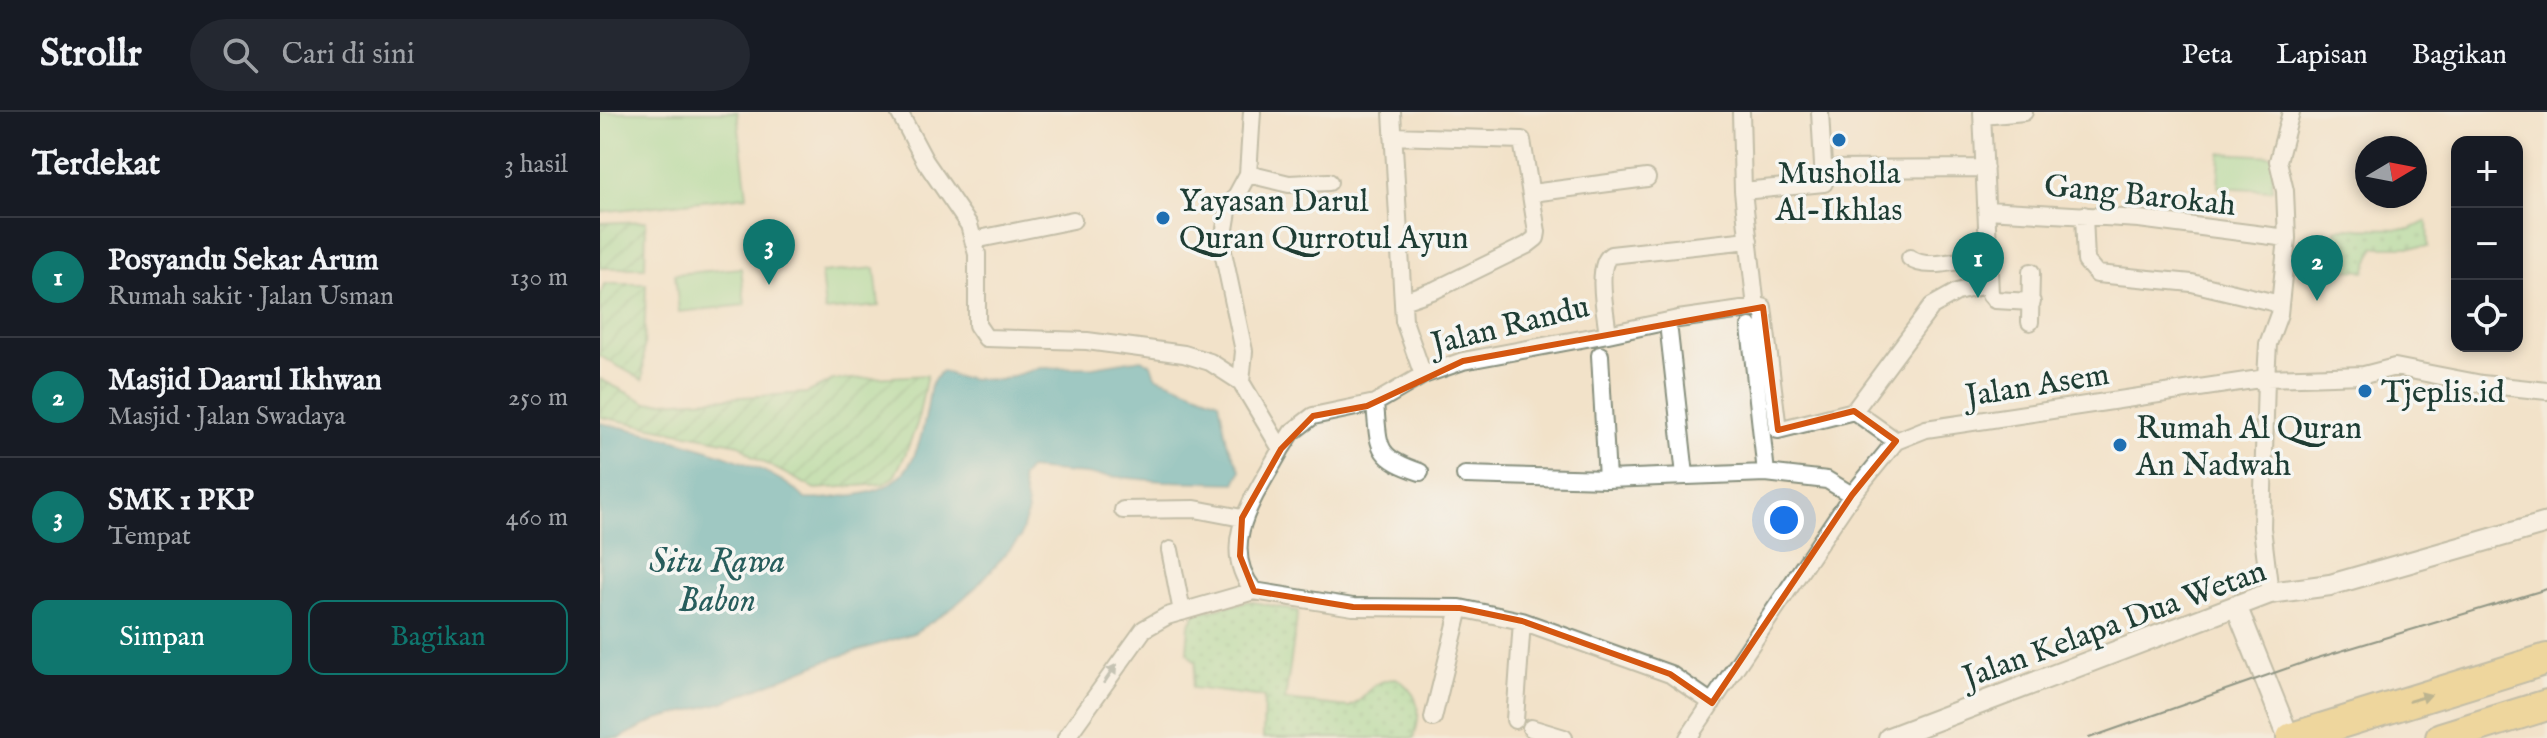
<!DOCTYPE html>
<html lang="id">
<meta charset="utf-8">
<style>
:root{--surface:#171b24;--page:#242831;--text:#f1f3f6;--muted:#9ea1a6;--line:#363941;--accent:#0f766e}
body{margin:0;font-family:"IM FELL English",serif;background:var(--page);color:var(--text)}
.controls{position:absolute;right:24px;top:24px;display:grid;overflow:hidden;border-radius:16px;box-shadow:0 4px 12px #0003}
.controls button{width:72px;height:72px;display:grid;place-items:center;padding:0;border:0;border-bottom:2px solid var(--line);background:var(--surface);color:var(--text);font:40px sans-serif}
.compass{position:absolute;left:1755px;top:24px;width:72px;height:72px;border-radius:50%;background:var(--surface);box-shadow:0 4px 12px #0003;rotate:80deg}
.you{position:absolute;left:1184px;top:408px;width:28px;height:28px;margin:-20px;border:6px solid #fff;border-radius:50%;background:#1a73e8;box-shadow:0 0 0 12px #1a73e833}
.badge{display:grid;place-items:center;width:52px;height:52px;border-radius:50%;background:var(--accent);color:#fff;font-size:26px;font-weight:700}
.pin{position:absolute;translate:-50% -66px;filter:drop-shadow(0 2px 4px #0008)}
.pin::after{content:'';position:absolute;top:42px;width:28px;height:24px;background:inherit;clip-path:polygon(0 0,100% 0,50% 100%)}
.list{margin:0;padding:0;list-style:none}
h2{display:flex;justify-content:space-between;align-items:center;height:104px;margin:0;padding:0 32px;font-size:34px}
h2 small{font-size:26px;font-weight:400;color:var(--muted)}
.list li{display:grid;grid-template-columns:52px 1fr auto;gap:24px;align-items:center;box-sizing:border-box;height:120px;padding:0 32px;border-top:2px solid var(--line)}
.list b{display:block;font-size:30px;white-space:nowrap}
.list p{margin:0;font-size:26px;white-space:nowrap;color:var(--muted)}
.list em{font-size:26px;font-style:normal;color:var(--muted)}
.actions{display:flex;gap:16px;padding:24px 32px}
.actions a{flex:1;padding:18px 0;border:2px solid var(--accent);border-radius:16px;text-align:center;font-size:28px;color:var(--accent)}
.actions .main{background:var(--accent);color:#fff}
.icon{flex:none;width:44px;height:44px;fill:none;stroke:currentColor;stroke-width:2;stroke-linecap:round;stroke-linejoin:round}
.map{position:relative;flex:none;width:1947px;height:626px;overflow:hidden}
header{display:flex;align-items:center;gap:48px;box-sizing:border-box;height:112px;padding:0 40px;background:var(--surface);border-bottom:2px solid var(--line)}
header strong{font-size:38px}
nav{display:flex;gap:44px;margin-inline-start:auto;font-size:28px}
.search{width:560px;height:72px;background:var(--page);display:flex;align-items:center;gap:20px;box-sizing:border-box;padding:0 28px;border-radius:44px;color:var(--muted);font-size:30px}
main{display:flex}
aside{flex:1;background:var(--surface)}
.map>svg:first-child{display:block}
</style>
<header>
<strong>Strollr</strong>
<div class="search"><svg class="icon" aria-label="search" viewBox="0 0 24 24"><circle cx="10" cy="10" r="6"/><path d="M15 15l6 6"/></svg>Cari di sini</div>
<nav><a>Peta</a><a>Lapisan</a><a>Bagikan</a></nav>
</header>
<main>
<aside>
<h2>Terdekat<small>3 hasil</small></h2>
<ul class="list">
<li><span class="badge">1</span><div><b>Posyandu Sekar Arum</b><p>Rumah sakit · Jalan Usman</p></div><em>130 m</em></li>
<li><span class="badge">2</span><div><b>Masjid Daarul Ikhwan</b><p>Masjid · Jalan Swadaya</p></div><em>250 m</em></li>
<li><span class="badge">3</span><div><b>SMK 1 PKP</b><p>Tempat</p></div><em>460 m</em></li>
</ul>
<div class="actions"><a class="main">Simpan</a><a>Bagikan</a></div>
</aside>
<div class="map">
<svg width="1947" height="626" viewBox="0 0 1947 626">
<defs>
<pattern id="grass-dots" width="8" height="8" patternUnits="userSpaceOnUse" patternTransform="scale(2)"><rect width="8" height="8" fill="#94dd99"/><path d="M2 2h.1M6 6h.1" fill="none" stroke="#78b47e" stroke-width="1.8" stroke-linecap="round"/></pattern>
<pattern id="garden-furrows" width="10" height="10" patternUnits="userSpaceOnUse" patternTransform="scale(2)"><rect width="10" height="10" fill="#94dd99"/><path d="M-1 1l2-2M0 10L10 0M9 11l2-2" fill="none" stroke="#78b47e"/></pattern>
</defs>
<rect width="100%" height="100%" fill="#f6f6f2"/>
<filter id="ink" filterUnits="userSpaceOnUse"><feTurbulence type="fractalNoise" baseFrequency=".0125" numOctaves="2"/><feDisplacementMap in="SourceGraphic" scale="16" xChannelSelector="R" yChannelSelector="G"/><feConvolveMatrix kernelMatrix="1 2 1 2 8 2 1 2 1" color-interpolation-filters="sRGB"/></filter>
<filter id="wash" filterUnits="userSpaceOnUse"><feTurbulence type="fractalNoise" baseFrequency=".006" numOctaves="4" result="noise"/><feDisplacementMap in="SourceGraphic" scale="32" xChannelSelector="R" yChannelSelector="G"/><feGaussianBlur stdDeviation="1.8" result="paint"/><feColorMatrix in="noise" values="0 0 0 0 0 0 0 0 0 0 0 0 0 0 0 0 0 1.4 0 .05"/><feComposite in="paint" operator="in"/></filter>
<g filter="url(#wash)">
<rect width="100%" height="100%" fill="#f2e2c9"/>
<!-- grass -->
<path fill="url(#grass-dots)" stroke="#5a8d66" stroke-width="2" d="M1827 109 1828 135H1775L1765 159 1689 155 1691 133 1733 136 1736 118 1742 116 1811 117Z
M649 489 698 499 685 588 749 595C771 586 764 571 796 566 820 581 822 600 814 626H663L664 585 592 576 596 551 587 540 589 513 596 501Z"/>
<!-- garden -->
<path fill="url(#garden-furrows)" stroke="#5a8d66" stroke-width="2" d="M46 109 45 156H0V111Z
M4 172H46L43 268 0 244V185Z
M327 263 317 312 305 343 294 365 283 372 215 377 153 345 139 332 0 305V267L47 291 207 281 233 268Z"/>
<!-- pitch -->
<path fill="#94dd99" stroke="#5a8d66" stroke-width="2" d="M0 0H137L147 84 0 100Z
M1620 41 1674 44 1672 78 1618 75Z
M141 156 145 193 79 200 75 162Z
M275 156 279 194 225 199 221 161Z"/>
<!-- water -->
<path fill="#3ba9ba" stroke="#2d7377" stroke-width="2" d="M541 247 551 252 555 264 619 289 627 330 641 359 635 371 562 369 429 357 421 366 428 399 420 426 376 475 351 497 314 521 225 549 124 590 58 607 20 626H0V311C50 320 172 349 205 387 222 389 237 384 254 383 307 377 318 346 327 297 330 280 328 271 342 259L360 266 400 268 439 256 493 255Z"/>
</g>
<g filter="url(#ink)">
<g fill="none" stroke-linecap="round" stroke-linejoin="round">
<!-- minor casing -->
<g stroke="#88907e" stroke-width="20">
<path id="minor" d="M299 0 325 49 369 113 377 142V213L386 226 487 229 584 242 610 250 641 270 681 337C659 379 615 431 654 479L753 495 860 496 922 509 1070 562 1112 591
M792 0 804 209 823 263
M1141 0 1143 79 1156 196
M1382 0 1390 182 1395 188 1432 190
M1383 4 1424 0
M793 24 922 28 937 120 936 126 927 133 835 178 803 189
M1223 57 1385 56
M648 62 689 72 729 70
M1143 79 1224 71 1220 0
M932 81 1047 66
M1387 98 1539 107 1687 126
M1484 103 1486 149 1497 162 1592 171 1680 192
M374 128 473 108
M1310 146C1326 160 1369 146 1389 143
M1430 210 1431 160
M1150 215 1166 361
M1069 220 1085 363
M1008 222 1078 207 1163 195 1178 318 1254 299
M1000 243 1007 367
M641 270 644 239 622 135 628 99 648 62 652 0
M775 291C779 336 775 345 820 360
M1296 329 1254 299 1332 194 1357 180 1389 172
M681 337 692 320 713 304 775 291 823 263 863 249 1008 222C1006 204 995 153 1011 143L1149 128
M865 363 1007 367 1166 361 1227 368 1252 383
M523 398 595 397 642 406
M570 438 582 500
M1670 481 1662 416 1666 266 1668 232 1679 202 1687 126 1685 79 1678 49 1691 0
M833 606 860 496
M915 608 922 509
M931 616 964 626
M466 626 544 517 567 504 654 479
M1088 626 1252 383 1296 329 1326 317 1666 266 1764 263 1795 255 1882 272 1947 279"/>
</g>
<!-- tertiary casing -->
<g stroke="#88907e" stroke-width="24">
<path id="tertiary" d="M1637 496 1689 626
M1289 626 1670 481 1730 473 1947 411"/>
</g>
<!-- motorway casing -->
<g stroke="#88907e" stroke-width="34">
<path id="motorway" d="M1692 626 1947 547
M1841 626 1947 593"/>
</g>
<!-- minor -->
<use href="#minor" stroke="#fff" stroke-width="16"/>
<!-- tertiary -->
<use href="#tertiary" stroke="#fff" stroke-width="20"/>
<!-- motorway -->
<use href="#motorway" stroke="#e9c769" stroke-width="30"/>
<!-- tram -->
<path stroke="#1f3d34" stroke-width="2" d="M1489 626 1711 548 1947 477"/>
</g>
<!-- one-way arrows -->
<defs><path id="oneway-solid" d="M-6-.8H1V-3.2L6.5 0L1 3.2V.8H-6Z" transform="scale(2)"/></defs>
<use fill="#8f9e9a" href="#oneway-solid" transform="translate(510 562) rotate(-56)"/>
<use fill="#7a7b4c" href="#oneway-solid" transform="translate(1820 586) rotate(-17)"/>
</g>
<!-- marked area -->
<path d="M0 0H1947V626H0ZM1163 195 1178 318 1254 299 1296 329 1252 383 1112 591 1070 562 922 509 860 496 753 495 654 479 640 444 642 406 681 337 713 304 767 294 863 249Z" fill="#f2e2c9" fill-opacity=".55" fill-rule="evenodd"/>
<path fill="none" stroke="#d45610" stroke-width="6" stroke-linejoin="round" d="M1163 195 1178 318 1254 299 1296 329 1252 383 1112 591 1070 562 922 509 860 496 753 495 654 479 640 444 642 406 681 337 713 304 767 294 863 249Z"/>
<!-- markers -->
<g fill="#1f6fb2" stroke="#f6f6f2" stroke-width="3">
<circle cx="1239" cy="28" r="8"/>
<circle cx="563" cy="106" r="8"/>
<circle cx="1765" cy="279" r="8"/>
<circle cx="1520" cy="333" r="8"/>
</g>
<g text-anchor="middle" stroke-width="7" stroke-linejoin="round" paint-order="stroke">
<!-- poi labels -->
<g font-size="32" fill="#1f3d34" stroke="#f6f6f2" text-anchor="start">
<text x="1239" y="71" text-anchor="middle">Musholla<tspan x="1239" dy="37">Al-Ikhlas</tspan></text>
<text x="579" y="99">Yayasan Darul<tspan x="579" dy="37">Quran Qurrotul Ayun</tspan></text>
<text x="1781" y="290">Tjeplis.id</text>
<text x="1536" y="326">Rumah Al Quran<tspan x="1536" dy="37">An Nadwah</tspan></text>
</g>
<!-- street labels -->
<g font-size="32" fill="#1f3d34" stroke="#f6f6f2">
<text transform="translate(1540 82) rotate(6)" y="11">Gang Barokah</text>
<text transform="translate(910 212) rotate(-14)" y="11">Jalan Randu</text>
<text transform="translate(1437 272) rotate(-9)" y="11">Jalan Asem</text>
<text transform="translate(1514 511) rotate(-20)" y="11">Jalan Kelapa Dua Wetan</text>
</g>
<!-- water labels -->
<g font-size="34" font-style="italic" fill="#275d5c" stroke="#f6f6f2">
<text x="117" y="460">Situ Rawa<tspan x="117" dy="39">Babon</tspan></text>
</g>
</g>
</svg>
<div class="controls">
<button>+</button>
<button>−</button>
<button><svg class="icon" aria-label="locate" viewBox="0 0 24 24"><circle cx="12" cy="12" r="6"/><path d="M12 2v4M12 18v4M2 12h4M18 12h4"/></svg></button>
</div>
<svg class="compass" viewBox="-18 -18 36 36"><path d="M0-13l5 13h-10z" fill="#e53935"/><path d="M0 13l5-13h-10z" fill="#9ea1a6"/></svg>
<div class="you"></div>
<div class="pin badge" style="left:1378px;top:186px">1</div>
<div class="pin badge" style="left:1717px;top:189px">2</div>
<div class="pin badge" style="left:169px;top:173px">3</div>
</div>
</main>
